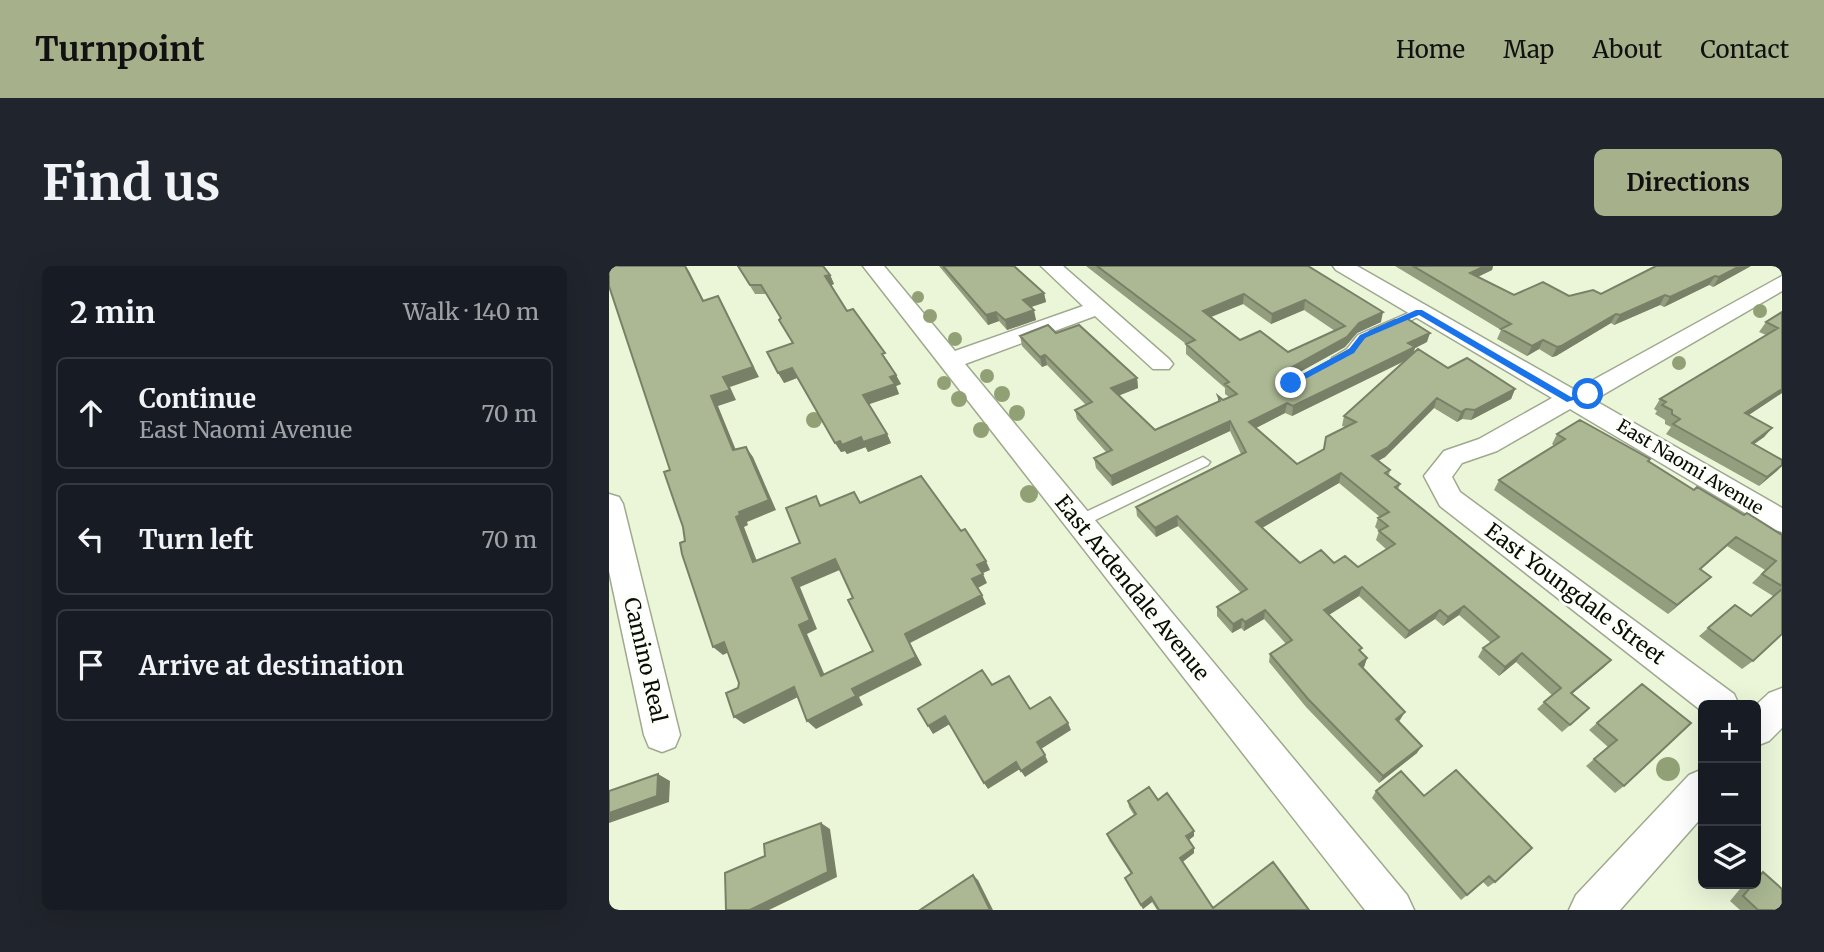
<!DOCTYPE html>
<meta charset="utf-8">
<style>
:root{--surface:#171b24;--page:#20242c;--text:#f1f3f6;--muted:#9ea1a6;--line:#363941;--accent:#a6b18b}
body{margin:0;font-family:Merriweather,serif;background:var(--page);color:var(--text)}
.controls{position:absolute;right:21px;bottom:21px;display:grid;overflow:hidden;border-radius:10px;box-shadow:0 7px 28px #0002}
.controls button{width:63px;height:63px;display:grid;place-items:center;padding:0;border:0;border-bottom:2px solid var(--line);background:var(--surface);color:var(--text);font:35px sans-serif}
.stop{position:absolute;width:21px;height:21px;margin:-16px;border:5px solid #1a73e8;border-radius:50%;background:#fff}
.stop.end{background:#1a73e8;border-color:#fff;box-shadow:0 2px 7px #0008}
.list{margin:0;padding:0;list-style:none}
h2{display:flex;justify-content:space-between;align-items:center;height:91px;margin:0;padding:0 28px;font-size:30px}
h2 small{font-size:23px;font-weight:400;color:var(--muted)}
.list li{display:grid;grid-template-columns:46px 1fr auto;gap:21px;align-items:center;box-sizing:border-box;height:112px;margin:0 14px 14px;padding:0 14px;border:2px solid var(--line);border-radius:10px}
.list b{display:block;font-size:26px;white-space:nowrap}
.list p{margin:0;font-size:23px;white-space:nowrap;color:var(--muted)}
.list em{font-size:23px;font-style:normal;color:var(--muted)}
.icon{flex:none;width:38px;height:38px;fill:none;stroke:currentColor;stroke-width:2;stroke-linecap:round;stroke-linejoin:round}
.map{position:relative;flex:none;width:1173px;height:644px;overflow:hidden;border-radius:10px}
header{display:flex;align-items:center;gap:42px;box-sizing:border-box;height:98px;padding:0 35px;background:var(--accent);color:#111}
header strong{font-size:33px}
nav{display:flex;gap:38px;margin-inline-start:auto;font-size:24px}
.intro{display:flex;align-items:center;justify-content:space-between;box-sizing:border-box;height:168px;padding:0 42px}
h1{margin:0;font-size:49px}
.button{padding:18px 32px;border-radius:10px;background:var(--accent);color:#111;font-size:24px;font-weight:700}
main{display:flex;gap:42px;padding:0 42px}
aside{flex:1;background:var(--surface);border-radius:10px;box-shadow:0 7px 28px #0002}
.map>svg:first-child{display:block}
</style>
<header>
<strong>Turnpoint</strong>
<nav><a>Home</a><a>Map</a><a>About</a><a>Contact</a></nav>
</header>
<div class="intro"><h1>Find us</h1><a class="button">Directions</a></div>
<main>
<aside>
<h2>2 min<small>Walk · 140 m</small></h2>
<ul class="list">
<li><svg class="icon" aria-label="ahead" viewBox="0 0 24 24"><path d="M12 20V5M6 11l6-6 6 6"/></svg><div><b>Continue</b><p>East Naomi Avenue</p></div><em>70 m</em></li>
<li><svg class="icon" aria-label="left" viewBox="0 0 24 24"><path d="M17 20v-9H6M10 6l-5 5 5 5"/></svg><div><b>Turn left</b></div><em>70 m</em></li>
<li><svg class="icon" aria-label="arrive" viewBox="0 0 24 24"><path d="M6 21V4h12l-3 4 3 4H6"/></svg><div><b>Arrive at destination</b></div></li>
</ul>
</aside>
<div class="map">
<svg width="1173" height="644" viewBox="0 0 1173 644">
<rect width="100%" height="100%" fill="#ebf6d9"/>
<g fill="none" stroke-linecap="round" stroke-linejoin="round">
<!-- service casing -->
<g stroke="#9fa98e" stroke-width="3">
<path id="service" d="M806 44 815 46C800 59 777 62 760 72 747 80 746 90 729 95L723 92 738 83 749 69Z
M594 191 601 196 599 199 474 260 469 261 462 256 464 252Z"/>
</g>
<!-- minor casing -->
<g stroke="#9fa98e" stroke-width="3">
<path id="minor" d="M254 0H275L346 85 474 40 432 0H454L560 93 564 98 560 103H544L486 50 356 98 798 629 805 644H756Z
M724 0H748L966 124 1173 10V25L985 134 1173 242V266L1163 263 961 143 888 185 853 197 843 211 851 226 1125 428 1130 439H1094V446L831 240 815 210 835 185 870 173 943 132 727 4Z
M0 228 10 231 14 238 71 469 66 481 53 486 40 481 35 469 0 305Z
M1173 422V462L1160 475 1147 480V439L1160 427Z
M1094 503V550L1011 644H960L967 629 1080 509Z"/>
</g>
<!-- service -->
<use href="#service" fill="#fff" fill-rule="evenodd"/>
<!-- minor -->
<use href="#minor" fill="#fff" fill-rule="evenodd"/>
</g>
<!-- trees -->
<g fill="#92a175">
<circle cx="309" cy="31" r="6"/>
<circle cx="1151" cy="45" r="7"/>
<circle cx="321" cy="50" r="7"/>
<circle cx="346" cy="73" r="7"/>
<circle cx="1070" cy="97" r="7"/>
<circle cx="378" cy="110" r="7"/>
<circle cx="335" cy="117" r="7"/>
<circle cx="393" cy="128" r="8"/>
<circle cx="350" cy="133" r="8"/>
<circle cx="408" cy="147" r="8"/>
<circle cx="205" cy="154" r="8"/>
<circle cx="372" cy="164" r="8"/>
<circle cx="420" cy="228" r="9"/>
<circle cx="1059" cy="503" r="12"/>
</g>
<!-- wall -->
<path fill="#939e7e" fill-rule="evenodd" d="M129 0 221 9 225 18 222 19 238 45 280 97 292 118 287 120 290 128 259 138 278 168 282 177 259 186 257 181 238 188 236 185 232 186 188 112 175 117 184 77 172 52 157 28H146Z
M330 0H405L435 27 437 36 422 41 427 54 398 64 390 55 379 59Z
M477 0H699L772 56 748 67 736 81 679 112H689L818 76 806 82 804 88 839 102 906 123 902 133 862 154 853 153 848 156 825 142 776 191 769 195 781 204 780 209 791 218 789 224 1002 394 994 402 963 428 972 450 953 466 928 443 943 429 907 396 890 410 869 391 874 382 882 377 850 349 834 360 826 353 796 373 750 330 720 349 758 392 755 401 753 402 791 454 790 455 808 487 770 517 697 441 660 396 661 388 677 378 655 353 635 365 632 362 623 367 608 350V341L632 327 569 260 547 271 528 250 527 241 632 188 621 165 503 220 487 202 485 192 497 186 468 153 466 144 477 139 438 99 433 101 413 80 411 70 447 67 528 112 529 122 509 130 546 164 609 136V130L614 134 620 131 616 128V122L577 88V78ZM634 38 662 58 695 44 726 65 679 86 631 74 602 51ZM798 94 735 150 733 160 736 161 717 171 714 184 688 198 647 162 676 147 683 150ZM730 217 771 251 769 252 766 261 770 265 767 274 777 283 749 301 725 297H691L653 262Z
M786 0H884L883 4 869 11 905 29 960 30 992 28 1142 0 1104 21 1100 19 1055 41 1051 39 1005 59 1002 57 947 90 943 91 930 83 918 90 888 73 892 64Z
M1173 46V127L1139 149 1163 162 1155 171 1145 178 1173 194V200L1150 220 1057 168 1062 161 1056 158V154L1046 148 1048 145 1045 143 1051 133 1157 69 1150 66 1157 56Z
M948 168 1041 193 1040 196 1085 224 1173 269V368L1144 395 1133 403 1090 370 1126 339 1142 350 1164 330 1143 317 1156 304 1118 280 1091 303 1102 311 1059 348 885 224 890 214 946 180 943 178Z
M1033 418 1015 520 1006 527 977 500 999 481 980 464Z
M792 505 886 616 879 621 874 616 852 634 763 532 767 525Z
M549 534 585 565V570L580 574 585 587 573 596 604 642 700 644H548L543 636 534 643 518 616 516 612 522 608 500 574 498 568 525 549 520 541 519 535Z
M1154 606 1173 644H1131L1121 635 1135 618H1147V609Z"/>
<!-- shaded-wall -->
<path fill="#788167" d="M76 0 80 5 100 45 94 35Z
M876 0H884L883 4 857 16 861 7Z
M1131 0H1142L1104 21 1110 11Z
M221 9 225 18 220 20 216 10Z
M1106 10 1100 19 1055 41 1061 31Z
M435 27 437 36 416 43 414 34Z
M635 28 634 38 594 54V45Z
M1056 29 1051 39 1005 59 1011 49Z
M109 30 150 111 121 121 127 134 109 140 131 194 124 184 102 130 114 111Z
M696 34 695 44 662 58 663 48Z
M425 44 427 54 398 64 396 54Z
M387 46 390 55 379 59 377 49Z
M774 46 772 56 748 67 736 81 675 115 676 105 750 57Z
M1007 48 1002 57 947 90 943 91 948 81Z
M821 67 818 76 806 82 803 91 683 150 684 140 799 77Z
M934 74 930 83 918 90 923 80Z
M436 89 438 99 433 101 431 91Z
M183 102 188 112 175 117 169 107Z
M287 109 292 118 287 120 290 128 258 139 254 129 281 111Z
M528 112 529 122 503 132 502 122Z
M906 123 902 133 862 154 866 144Z
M1173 123V127L1128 157 1136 147Z
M828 132 825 142 776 191 760 200 763 190Z
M678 137 676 147 639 166 640 156Z
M857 143 853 153 848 156 852 146Z
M621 155V165L503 220 502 210Z
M1163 162 1155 171 1134 186 1143 177Z
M278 168 282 177 259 186 254 176Z
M252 171 257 181 238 188 236 185 232 186 226 177Z
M137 181 144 191 167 244 138 256 139 259 135 261 152 306 144 296 127 251 130 246Z
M1173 199 1168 205 1150 220 1158 211Z
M732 207 730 217 646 266 647 256Z
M568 250 569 260 547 271 546 262Z
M1127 271 1118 280 1082 312 1091 303Z
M226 293 233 303 191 321 208 363 198 368 220 419 212 410 190 359 183 312Z
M377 295 381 304 372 308 368 299Z
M374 308 378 317 367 323 363 313Z
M1102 311 1093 319 1059 348 1068 339Z
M753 321 750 330 713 353 715 344Z
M373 329 377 338 301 377 313 399 250 431 254 439 207 463 198 455 243 423 296 368Z
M855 340 850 349 834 360 839 351Z
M656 344 655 353 635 365 636 356Z
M831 344 826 353 796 373 800 365Z
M633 353 632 362 623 367 624 358Z
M115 376 124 384 114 389 104 381Z
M913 387 907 396 890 410 896 401Z
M758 392 755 401 746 406 750 398Z
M1002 394 994 402 954 435 962 427Z
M185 421 193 429 135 458 125 451Z
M796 446 791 454 783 460 787 453Z
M336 450 341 458 324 468 319 460Z
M459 457 462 464 432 483 428 476Z
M813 480 808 487 770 517 774 510Z
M436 489 439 496 416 511 412 505Z
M407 496 411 503 379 523 375 517Z
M49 508 61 515 60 536 0 557V547Z
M212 557 221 563 228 611 160 644H141Z
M585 565V570L577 576V570Z
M585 582V587L571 598V592Z
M364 609 369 614 384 644H381Z
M542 631 543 636 534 643 532 639Z"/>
<!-- building -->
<path fill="#abb893" stroke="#788167" stroke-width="2" fill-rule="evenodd" d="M0 0H76L94 35 109 30 144 101 114 111 121 124 102 130 124 184 137 181 160 234 130 246 131 249 127 251 144 296 191 277 177 242 207 230 211 240 245 226 251 237 312 210 352 265 356 263 377 295 368 299 374 308 363 313 373 329 296 368 307 391 243 423 247 430 198 455 185 421 125 451 117 427 129 422 130 417 115 376 104 381 73 288 71 277 76 275 74 261 55 206 61 204 0 20ZM226 293 244 332 239 334 264 385 212 410 190 359 201 354 183 312Z
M129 0H214L221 9 216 10 238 45 244 43 276 87 273 88 287 109 281 111 286 118 254 129 278 168 254 176 252 171 233 179 231 175 226 177 183 102 169 107 158 86 184 77 170 54 172 52 152 19H141Z
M334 0H405L435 27 414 34 425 44 396 54 387 46 377 49Z
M488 0H699L774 46 750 57 738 71 676 105 675 109 679 113 689 112 749 79 761 65 786 54 789 56 797 52 821 67 799 77 806 81 684 140 678 137 640 156 688 198 715 183 717 171 747 156 735 150 809 83 839 102 858 92 906 123 866 144 857 143 852 146 828 132 779 181 763 190 781 204 776 207 791 218 786 221 1002 394 962 427 980 442 961 459 935 436 952 422 913 387 896 401 874 382 890 371 855 340 839 351 831 344 800 365 753 321 715 344 753 382 750 384 758 392 750 398 796 446 787 453 813 480 774 510 699 433 661 388 683 374 656 344 636 356 633 353 624 358 608 341 638 323 568 250 546 262 527 241 637 186 621 155 502 210 485 192 503 184 466 144 483 136 436 89 431 91 411 70 439 59 447 67 470 59 528 112 502 122 546 164 611 135 609 130 614 134 628 128 616 118 620 116 577 78 586 74ZM635 28 663 48 696 34 736 60 679 86 651 65 631 74 594 45ZM732 207 780 246 769 252 779 260 770 265 786 278 749 301 736 290 725 297 712 284 691 297 647 256Z
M804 0H876L861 7 905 29 934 16 960 30 984 24 992 28 1047 0H1131L1110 11 1106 10 1061 31 1056 29 1011 49 1007 48 952 80 948 81 934 74 923 80 892 63 902 58Z
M1173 46V123L1136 147 1163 162 1143 177 1173 194V199L1158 211 1064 158 1071 153 1063 148V144L1053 139 1057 136 1051 133 1169 62 1157 56Z
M971 154 1041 193 1039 195 1085 224 1088 221 1135 249 1138 247 1173 269V320L1153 308 1167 295 1127 271 1091 303 1102 311 1068 339 890 214 956 173 948 168Z
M1173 323V368L1144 395 1099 362 1126 339 1142 350Z
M373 404 383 419 400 410 421 443 441 431 459 457 428 476 436 489 412 505 407 496 375 517 336 450 319 460 309 443Z
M1033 418 1082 457 1015 520 985 493 1008 474 988 457Z
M847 504 923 582 886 616 880 610 858 629 767 525 792 505 815 530Z
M49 508 48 530 0 547V525Z
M540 521 549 534 558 527 585 565 577 570 585 582 571 592 604 642 664 596 700 644H550L542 631 532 639 516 612 523 607 498 568 527 548 519 535Z
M212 557 219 606 141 644H117L116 607 156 590 155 578Z
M1154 606 1173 623V644H1149L1134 630 1144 618H1147V615Z
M364 609 381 644H311Z"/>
<!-- route -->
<path fill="#1a73e8" d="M807 44H813L962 131 979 126 984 128 958 136 810 49 756 72 745 87 685 119 677 117 740 83 751 69Z"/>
<g text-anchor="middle" stroke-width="6" stroke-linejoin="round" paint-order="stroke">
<!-- far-street labels -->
<g font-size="18" fill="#0a0d05" stroke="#fdfff9">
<text transform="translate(1081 201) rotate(31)" y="6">East Naomi Avenue</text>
</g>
<!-- street labels -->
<g font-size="21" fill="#0a0d05" stroke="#fdfff9">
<text transform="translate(523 322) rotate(51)" y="7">East Ardendale Avenue</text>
<text transform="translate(966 328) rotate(37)" y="7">East Youngdale Street</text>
<text transform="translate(36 394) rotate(77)" y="7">Camino Real</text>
</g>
</g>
</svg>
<div class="controls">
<button>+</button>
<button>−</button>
<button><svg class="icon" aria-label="layers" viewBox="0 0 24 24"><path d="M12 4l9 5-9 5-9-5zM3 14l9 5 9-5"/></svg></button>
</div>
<div class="stop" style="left:979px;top:128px"></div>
<div class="stop end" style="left:682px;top:117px"></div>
</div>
</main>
